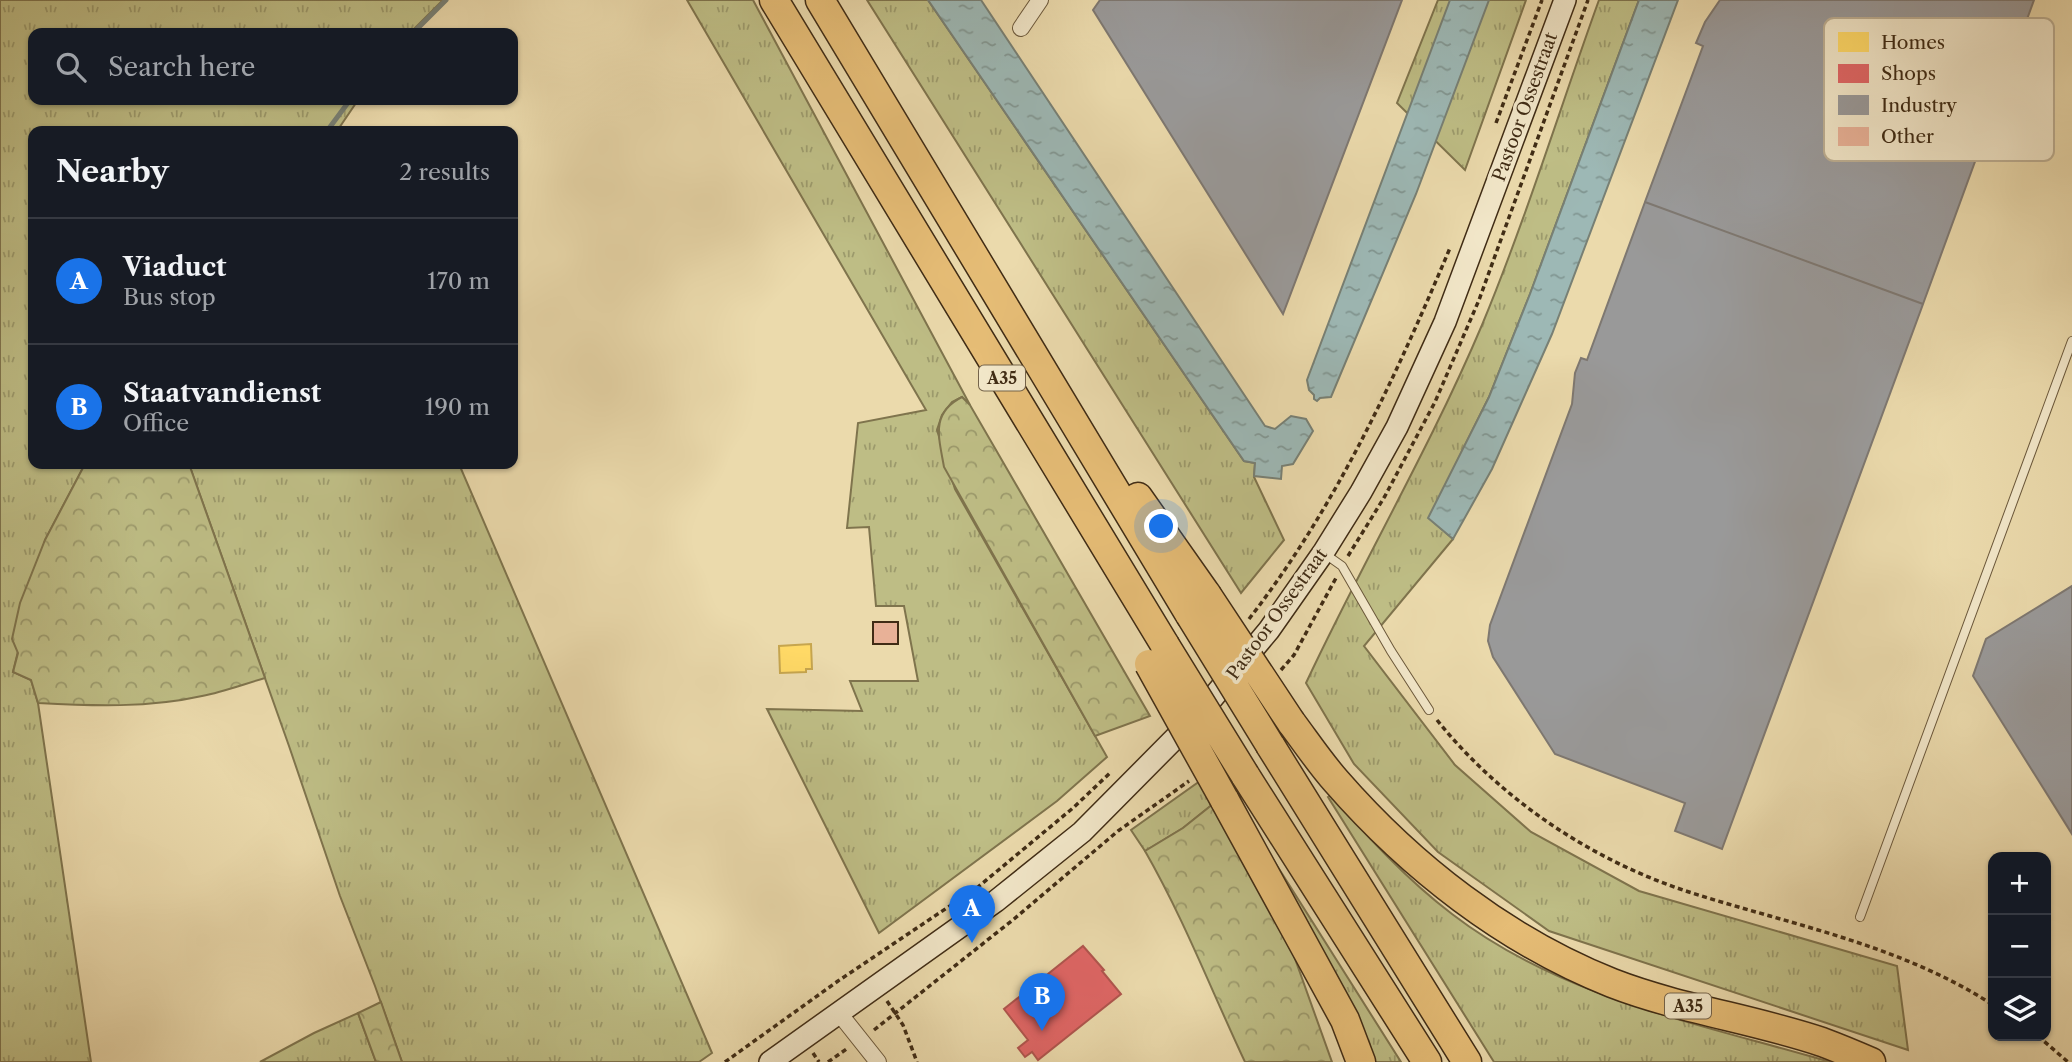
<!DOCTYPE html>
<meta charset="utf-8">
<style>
:root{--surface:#171b24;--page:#242831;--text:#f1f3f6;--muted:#9ea1a6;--line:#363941;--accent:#1a73e8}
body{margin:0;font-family:"Libre Caslon Text",serif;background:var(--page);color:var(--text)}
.controls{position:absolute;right:21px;bottom:21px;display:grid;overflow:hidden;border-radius:14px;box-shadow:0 2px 5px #0004}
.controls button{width:63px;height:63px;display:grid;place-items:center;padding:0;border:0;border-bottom:2px solid var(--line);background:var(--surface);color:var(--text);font:35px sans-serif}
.you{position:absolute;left:1162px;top:527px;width:24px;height:24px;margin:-18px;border:5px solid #fff;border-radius:50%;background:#1a73e8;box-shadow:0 0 0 10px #1a73e833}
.badge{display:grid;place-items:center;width:46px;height:46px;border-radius:50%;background:var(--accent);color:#fff;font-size:23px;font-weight:700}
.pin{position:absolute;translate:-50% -58px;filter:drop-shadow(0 2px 4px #0008)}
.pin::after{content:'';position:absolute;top:37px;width:24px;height:21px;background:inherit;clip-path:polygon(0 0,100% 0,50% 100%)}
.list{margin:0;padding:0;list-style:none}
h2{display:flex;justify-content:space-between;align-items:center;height:91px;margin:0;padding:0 28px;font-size:30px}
h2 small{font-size:23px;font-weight:400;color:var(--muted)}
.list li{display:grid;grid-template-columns:46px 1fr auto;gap:21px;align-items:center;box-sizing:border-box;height:126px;padding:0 28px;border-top:2px solid var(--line)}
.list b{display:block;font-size:26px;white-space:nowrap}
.list p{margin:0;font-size:23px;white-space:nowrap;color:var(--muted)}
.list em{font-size:23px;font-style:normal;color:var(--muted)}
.icon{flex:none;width:38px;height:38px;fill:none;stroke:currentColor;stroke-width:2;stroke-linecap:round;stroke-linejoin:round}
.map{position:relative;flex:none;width:2072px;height:1062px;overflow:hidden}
.search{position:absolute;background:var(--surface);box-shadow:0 2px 5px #0004;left:28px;top:28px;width:490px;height:77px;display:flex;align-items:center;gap:18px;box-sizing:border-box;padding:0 24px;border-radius:14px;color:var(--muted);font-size:26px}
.panel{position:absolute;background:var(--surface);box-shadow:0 2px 5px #0004;left:28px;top:126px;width:490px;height:343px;border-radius:14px}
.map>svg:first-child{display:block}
</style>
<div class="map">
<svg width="2072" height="1062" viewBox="0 0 2072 1062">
<defs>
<pattern id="grass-tufts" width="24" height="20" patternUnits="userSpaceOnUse" patternTransform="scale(1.75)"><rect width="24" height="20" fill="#bebd85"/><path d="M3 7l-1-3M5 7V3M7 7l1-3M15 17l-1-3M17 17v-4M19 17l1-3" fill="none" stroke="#9c9a6c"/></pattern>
<pattern id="forest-crowns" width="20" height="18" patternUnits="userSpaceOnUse" patternTransform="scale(1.75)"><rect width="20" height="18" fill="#bebd85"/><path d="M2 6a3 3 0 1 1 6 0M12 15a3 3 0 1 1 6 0" fill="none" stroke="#9c9a6c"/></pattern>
<pattern id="water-ripples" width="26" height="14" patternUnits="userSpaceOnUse" patternTransform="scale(1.75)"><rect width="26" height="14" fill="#9db8b5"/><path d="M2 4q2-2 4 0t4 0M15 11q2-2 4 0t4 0" fill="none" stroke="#819692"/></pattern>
</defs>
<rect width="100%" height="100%" fill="#ebdaac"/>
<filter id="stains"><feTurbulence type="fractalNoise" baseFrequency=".00286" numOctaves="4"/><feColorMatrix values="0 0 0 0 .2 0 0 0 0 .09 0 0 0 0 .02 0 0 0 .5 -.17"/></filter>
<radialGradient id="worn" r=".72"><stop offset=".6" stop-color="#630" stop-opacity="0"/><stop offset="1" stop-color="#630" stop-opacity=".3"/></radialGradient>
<!-- grass -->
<path fill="url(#grass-tufts)" stroke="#7f744d" stroke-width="2" d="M0 0H443L410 33H33V100H358L337 131H33V464H85L45 540 13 672 31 680 38 703 91 1062H0Z
M687 0H753L970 405 962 397 952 402 942 415 937 430 955 489 1107 757 1057 801 879 933 767 709 862 711 850 681H918L904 606H876L869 527 847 528 858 423 926 410Z
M867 0H928L1244 461 1255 463 1254 477 1284 540 1241 593Z
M1438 0H1526L1465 170 1397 103Z
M1599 0H1639L1530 294 1489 397 1429 518 1453 539 1364 646 1455 765 1531 832 1639 891 1897 966 1908 1050 1549 931 1438 852 1354 764 1306 683C1362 563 1430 448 1482 325 1526 219 1560 108 1599 0Z
M189 464H459L712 1053 699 1062H402L375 986 340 896 289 746Z
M1200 781 1213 804 1183 828 1145 851 1131 830Z
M1331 795C1369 838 1406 879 1452 914 1561 998 1701 1024 1830 1062H1494L1328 797Z
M1269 853 1401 1062H1372Z
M358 1013 376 1062H260L314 1033Z"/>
<!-- forest -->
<path fill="url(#forest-crowns)" stroke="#7f744d" stroke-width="2" d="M962 397 970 405 1150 716 1095 736 944 467C939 438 930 413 962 397Z
M85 464H189L265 678C244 684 223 692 202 696 149 708 92 706 38 703L31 680 13 672 18 653 12 639 20 603 45 540Z
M1213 804 1294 956 1332 1062H1245C1212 992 1184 919 1145 851L1183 828Z
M381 1002 402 1062H376L358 1013Z"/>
<!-- water -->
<path fill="url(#water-ripples)" stroke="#788075" stroke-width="2" d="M928 0H981L1265 426 1275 429 1291 416 1306 419 1313 431 1293 464 1282 466 1281 479 1254 476 1255 463 1244 461Z
M1450 0H1489L1416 194 1331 397 1320 398 1317 401 1314 399V395L1309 390 1307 380Z
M1639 0H1678L1552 334 1492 469 1453 539 1428 518 1489 397 1530 294Z"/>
<!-- homes -->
<path fill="#ffd966" stroke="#c6a54e" stroke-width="2" d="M811 644 812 669H806V672L780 673 779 646Z"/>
<!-- shops -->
<path fill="#e06666" stroke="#b0554e" stroke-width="2" d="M1083 946 1104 970 1102 971 1121 994 1038 1060 1032 1052 1025 1057 1018 1048 1028 1040 1004 1009Z"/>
<!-- industry -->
<path fill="#999" stroke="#7e7871" stroke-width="2" d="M1100 0H1402L1283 314 1093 10Z
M1720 0H2034L1923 304 1645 202 1703 46 1696 43 1705 22Z
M1645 202 1923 304 1722 849 1675 831 1685 803 1555 754 1493 657 1488 641 1490 625 1572 404 1575 373 1581 358 1587 360Z
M2072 586V834L1973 676 1986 639Z"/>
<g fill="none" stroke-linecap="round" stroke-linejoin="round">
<!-- stream -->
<path stroke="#788075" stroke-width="5" d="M413 33 446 0
M327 131 350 100"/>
</g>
<!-- building -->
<path fill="#e8b197" stroke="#402c15" stroke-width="2" d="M873 622H898V644H873Z"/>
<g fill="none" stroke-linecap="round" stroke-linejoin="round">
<!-- lane casing -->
<g stroke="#6b583b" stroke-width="10">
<path id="lane" d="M1325 554 1342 566 1391 651 1429 710
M1860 917 2072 341"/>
</g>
<!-- street casing -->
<g stroke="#6b583b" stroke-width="18">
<path id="street" d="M1021 28 1040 0
M839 1013 878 1062"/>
</g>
<!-- secondary casing -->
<g stroke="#402c15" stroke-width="24">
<path id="secondary" d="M770 1062 996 901 1082 832 1200 713 1269 630 1323 553 1361 492 1397 427 1445 322 1565 0"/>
</g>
<!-- highway casing -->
<g stroke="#402c15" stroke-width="31">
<path id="highway" d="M774 0 1165 645
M820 0 1190 615
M1138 497 1207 595
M1291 722C1306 742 1320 763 1336 781 1411 867 1506 941 1612 983 1679 1009 1754 1019 1822 1042 1838 1048 1855 1055 1871 1062
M1270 745 1467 1062
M1245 775 1427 1062
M1224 799 1345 1020 1361 1062"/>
</g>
<!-- path -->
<path stroke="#402c15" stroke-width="3.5" stroke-dasharray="5 3.5" stroke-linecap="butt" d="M1496 123 1542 0
M1348 556 1385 496 1435 402 1479 300 1588 0
M1249 619C1336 507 1395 378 1450 248
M1281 670 1294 655 1336 578
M1437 720C1501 800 1593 861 1689 892 1792 925 1901 945 1993 1005
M887 1001 903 1025 917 1062
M874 1030 1014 919 1118 831 1189 781
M2038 1036 2068 1062
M813 1053 819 1062
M725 1062 838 981 978 887 1073 808 1111 772
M828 1062 848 1048"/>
<!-- lane -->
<use href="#lane" stroke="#f2e7c9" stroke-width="8"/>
<!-- street -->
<use href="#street" stroke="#f2e7c9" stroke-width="16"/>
<!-- secondary -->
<use href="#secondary" stroke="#f2e7c9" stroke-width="21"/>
<!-- highway -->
<use href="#highway" stroke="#e6bd76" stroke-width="28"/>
<!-- highway-bridge casing -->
<g stroke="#402c15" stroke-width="31" stroke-linecap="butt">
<path id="highway-bridge" d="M1207 595 1291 722
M1190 615 1270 745
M1165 645 1245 775
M1149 664 1224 799"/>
</g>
<!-- highway-bridge -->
<use href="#highway-bridge" stroke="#e6bd76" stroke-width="28"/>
</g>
<g text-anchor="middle" stroke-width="7" stroke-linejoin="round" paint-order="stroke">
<!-- shield labels -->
<g fill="#f2e7c9" stroke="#75644b" stroke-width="2">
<rect x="979" y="365.5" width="46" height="25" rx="5"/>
<rect x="1665" y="993.5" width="46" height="25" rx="5"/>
</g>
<g font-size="16" font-weight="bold" fill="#402c15">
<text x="1002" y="384">A35</text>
<text x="1688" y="1012">A35</text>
</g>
<!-- street labels -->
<g font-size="18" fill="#402c15" stroke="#f2e7c9">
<text transform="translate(1525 107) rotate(-70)" y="6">Pastoor Ossestraat</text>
<text transform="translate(1277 614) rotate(-54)" y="6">Pastoor Ossestraat</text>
</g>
</g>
<!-- legend -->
<rect x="1824" y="18" width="230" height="143" rx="10" fill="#f2e7c9" stroke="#bdaf93" stroke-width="2"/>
<rect x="1838" y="32" width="31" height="20" fill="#ffd966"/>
<rect x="1838" y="64" width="31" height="19" fill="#e06666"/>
<rect x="1838" y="95" width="31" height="20" fill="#999"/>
<rect x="1838" y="127" width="31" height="19" fill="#e8b197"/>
<g font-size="19" fill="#402c15">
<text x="1881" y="49">Homes</text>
<text x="1881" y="80">Shops</text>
<text x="1881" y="112">Industry</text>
<text x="1881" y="143">Other</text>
</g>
<rect width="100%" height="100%" filter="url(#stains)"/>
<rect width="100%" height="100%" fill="url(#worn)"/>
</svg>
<div class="controls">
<button>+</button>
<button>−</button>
<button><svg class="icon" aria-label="layers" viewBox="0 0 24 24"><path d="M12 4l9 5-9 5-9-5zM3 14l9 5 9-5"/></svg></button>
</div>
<div class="you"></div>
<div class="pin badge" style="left:972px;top:943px">A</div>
<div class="pin badge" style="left:1042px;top:1031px">B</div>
<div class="search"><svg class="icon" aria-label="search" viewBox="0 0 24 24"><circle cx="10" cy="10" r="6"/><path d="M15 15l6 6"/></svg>Search here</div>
<section class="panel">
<h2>Nearby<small>2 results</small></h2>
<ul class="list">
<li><span class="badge">A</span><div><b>Viaduct</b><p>Bus stop</p></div><em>170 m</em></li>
<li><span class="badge">B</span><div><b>Staatvandienst</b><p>Office</p></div><em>190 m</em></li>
</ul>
</section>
</div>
